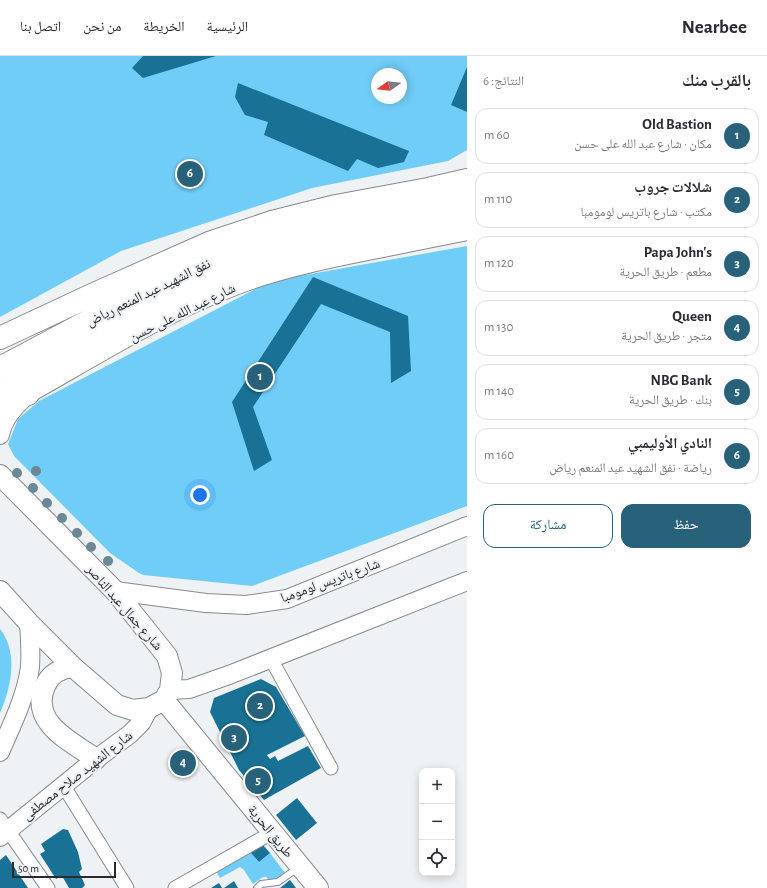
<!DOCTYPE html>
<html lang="ar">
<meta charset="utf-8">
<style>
:root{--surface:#fff;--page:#f2f2f3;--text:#2b2b33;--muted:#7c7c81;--line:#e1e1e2;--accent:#27617a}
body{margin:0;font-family:"Alegreya Sans","Noto Naskh Arabic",sans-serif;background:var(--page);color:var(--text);direction:rtl}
.controls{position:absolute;right:12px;bottom:12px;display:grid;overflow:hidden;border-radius:8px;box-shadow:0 2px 10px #0003}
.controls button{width:36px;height:36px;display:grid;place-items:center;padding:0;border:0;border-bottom:1px solid var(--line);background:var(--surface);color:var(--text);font:20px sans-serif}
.compass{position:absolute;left:371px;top:12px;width:36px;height:36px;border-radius:50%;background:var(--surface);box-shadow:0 2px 10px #0003;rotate:255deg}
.scale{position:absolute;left:12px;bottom:10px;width:104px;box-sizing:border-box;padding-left:4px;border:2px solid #292b2c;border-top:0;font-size:11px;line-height:14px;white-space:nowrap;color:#292b2c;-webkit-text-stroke:3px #eef2f4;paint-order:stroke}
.you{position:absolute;left:200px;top:439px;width:14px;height:14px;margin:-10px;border:3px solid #fff;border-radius:50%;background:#1a73e8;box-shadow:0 0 0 6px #1a73e833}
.badge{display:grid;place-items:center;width:26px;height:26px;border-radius:50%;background:var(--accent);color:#fff;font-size:13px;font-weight:700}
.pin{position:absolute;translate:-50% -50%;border:2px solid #fff;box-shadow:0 1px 4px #0006}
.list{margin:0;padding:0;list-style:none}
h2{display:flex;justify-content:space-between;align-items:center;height:52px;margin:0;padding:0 16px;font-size:17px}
h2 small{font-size:13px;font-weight:400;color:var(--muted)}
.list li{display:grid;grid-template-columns:26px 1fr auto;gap:12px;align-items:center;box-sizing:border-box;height:56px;margin:0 8px 8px;padding:0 8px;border:1px solid var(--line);border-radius:12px}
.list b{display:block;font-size:15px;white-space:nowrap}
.list p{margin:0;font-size:13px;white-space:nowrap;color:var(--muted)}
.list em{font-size:13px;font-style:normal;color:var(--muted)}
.actions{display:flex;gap:8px;padding:12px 16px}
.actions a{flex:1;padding:9px 0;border:1px solid var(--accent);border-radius:12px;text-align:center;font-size:14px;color:var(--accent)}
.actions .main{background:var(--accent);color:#fff}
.icon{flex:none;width:22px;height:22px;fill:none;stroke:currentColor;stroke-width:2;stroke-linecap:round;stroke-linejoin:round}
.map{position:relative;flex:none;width:467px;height:832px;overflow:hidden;direction:ltr}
header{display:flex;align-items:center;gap:24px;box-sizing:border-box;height:56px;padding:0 20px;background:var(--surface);border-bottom:1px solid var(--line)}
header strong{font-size:19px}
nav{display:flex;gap:22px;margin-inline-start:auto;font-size:14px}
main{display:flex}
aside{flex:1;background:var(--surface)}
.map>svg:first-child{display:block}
</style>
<header>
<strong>Nearbee</strong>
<nav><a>الرئيسية</a><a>الخريطة</a><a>من نحن</a><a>اتصل بنا</a></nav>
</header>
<main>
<aside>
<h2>بالقرب منك<small>النتائج: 6</small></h2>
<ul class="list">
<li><span class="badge">1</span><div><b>Old Bastion</b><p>مكان · شارع عبد الله على حسن</p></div><em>60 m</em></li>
<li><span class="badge">2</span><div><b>شلالات جروب</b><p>مكتب · شارع باتريس لومومبا</p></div><em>110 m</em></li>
<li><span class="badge">3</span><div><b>Papa John's</b><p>مطعم · طريق الحرية</p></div><em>120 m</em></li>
<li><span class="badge">4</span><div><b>Queen</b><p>متجر · طريق الحرية</p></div><em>130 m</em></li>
<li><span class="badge">5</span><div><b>NBG Bank</b><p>بنك · طريق الحرية</p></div><em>140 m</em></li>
<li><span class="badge">6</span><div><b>النادي الأوليمبي</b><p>رياضة · نفق الشهيد عبد المنعم رياض</p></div><em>160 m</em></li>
</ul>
<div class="actions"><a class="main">حفظ</a><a>مشاركة</a></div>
</aside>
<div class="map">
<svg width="467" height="832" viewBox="0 0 467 832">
<rect width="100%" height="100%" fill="#eef2f4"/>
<!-- green -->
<path fill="#70cdf8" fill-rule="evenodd" d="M0 0H467V94L448 105 312 132 121 195 0 261ZM377 18H401V42H377Z
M467 190V450L252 530 143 519 139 517 110 497 14 400 8 388 18 363 39 345 271 225Z
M0 573C19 597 11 632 0 657Z
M250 796 259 806 270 797 285 817 274 826H271L266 821H263L253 828 244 814 240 811 220 822 215 814Z"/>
<!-- building -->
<path fill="#197295" d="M143 0H216L143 22 132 12Z
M467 11V56L451 49Z
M238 27 409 95 404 106 378 112 357 103 348 115 264 79 268 66 245 59 235 41Z
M313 221 408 260 411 315 391 327 390 276 321 248 253 351 272 404 254 415 232 346Z
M261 623 276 631 305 680 267 699 270 703 275 700 278 705 308 690 321 712 264 744 239 714 210 656 214 642Z
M297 742 317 767 296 784 276 759Z
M63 773 68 774 78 796 82 813 79 816 85 829 82 832H69L62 820 56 823 40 798 45 795 41 788Z
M263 789 270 797 259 806 250 796Z
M6 799 28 832H0V804Z
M290 824 296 832H280Z
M234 825 238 832H224Z
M219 827 222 832H211Z"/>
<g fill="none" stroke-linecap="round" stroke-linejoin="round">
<!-- service casing -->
<g stroke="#878b8d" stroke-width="8">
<path id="service" d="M257 832 261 828 278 826 299 811"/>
</g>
<!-- minor casing -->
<g stroke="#878b8d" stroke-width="15">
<path id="minor" d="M271 603 331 712
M63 729 127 832
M0 763 48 832
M175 832 273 776"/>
</g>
<!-- secondary casing -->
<g stroke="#878b8d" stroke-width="20">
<path id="secondary" d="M0 379C3 362 16 349 28 338 97 299 165 256 240 228 280 213 322 204 363 196 398 189 432 182 467 175
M115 535 206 547 246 549 287 543 467 470
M170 634 189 633 229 619 467 525
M0 696C12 668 26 641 30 611 31 596 30 581 29 567
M0 781 96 703 130 678 141 667 149 652"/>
</g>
<!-- primary casing -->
<g stroke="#878b8d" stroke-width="22">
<path id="primary" d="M0 419 115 535 167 600 172 617 170 634 164 644 149 652 133 654 117 649 73 611 29 567 0 535
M73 611C61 612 50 618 45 630 29 667 72 686 96 703
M164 644 318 832"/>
</g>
<!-- motorway casing -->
<g stroke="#878b8d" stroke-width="24">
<path id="motorway" d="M0 282 94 238 209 187 272 166 336 150 428 133 467 124
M0 312C90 265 178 212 275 183 338 164 404 158 467 141
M9 330C85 288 160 241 243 212 316 187 392 176 467 159
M0 346H5L28 338"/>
</g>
<!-- service -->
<use href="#service" stroke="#fff" stroke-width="6"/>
<!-- minor -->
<use href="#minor" stroke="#fff" stroke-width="13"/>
<!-- secondary -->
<use href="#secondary" stroke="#fff" stroke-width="18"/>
<!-- primary -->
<use href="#primary" stroke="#fff" stroke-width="20"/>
<!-- motorway -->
<use href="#motorway" stroke="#fff" stroke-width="22"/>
</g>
<!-- trees -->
<g fill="#6b8894">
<circle cx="36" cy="415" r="5"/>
<circle cx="17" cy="417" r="5"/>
<circle cx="33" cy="432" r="5"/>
<circle cx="47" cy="447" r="5"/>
<circle cx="62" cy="462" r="5"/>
<circle cx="77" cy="477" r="5"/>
<circle cx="91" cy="491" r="5"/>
<circle cx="108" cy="505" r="5"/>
</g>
<g text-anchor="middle" stroke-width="4" stroke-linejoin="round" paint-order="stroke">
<!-- street labels -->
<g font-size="14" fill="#292b2c" stroke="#eef2f4">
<text transform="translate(148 236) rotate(-26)" y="5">نفق الشهيد عبد المنعم رياض</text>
<text transform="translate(182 256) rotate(-26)" y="5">شارع عبد الله على حسن</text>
<text transform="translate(330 524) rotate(-20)" y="5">شارع باتريس لومومبا</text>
<text transform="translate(125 551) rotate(49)" y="5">شارع جمال عبد الناصر</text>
<text transform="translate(77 719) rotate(-38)" y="5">شارع الشهيد صلاح مصطفى</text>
<text transform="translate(271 775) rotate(51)" y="5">طريق الحرية</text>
</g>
</g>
</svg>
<div class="controls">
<button>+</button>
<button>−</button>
<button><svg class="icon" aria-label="locate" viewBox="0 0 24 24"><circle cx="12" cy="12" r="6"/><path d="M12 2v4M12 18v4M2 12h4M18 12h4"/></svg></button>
</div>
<svg class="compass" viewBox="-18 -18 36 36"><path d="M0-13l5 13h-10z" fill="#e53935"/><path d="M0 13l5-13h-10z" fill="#7c7c81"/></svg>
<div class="scale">50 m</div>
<div class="you"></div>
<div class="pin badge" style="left:260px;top:321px">1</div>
<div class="pin badge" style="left:260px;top:650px">2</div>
<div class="pin badge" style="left:234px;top:682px">3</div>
<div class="pin badge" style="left:183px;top:707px">4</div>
<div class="pin badge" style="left:258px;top:725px">5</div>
<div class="pin badge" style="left:190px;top:118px">6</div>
</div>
</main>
